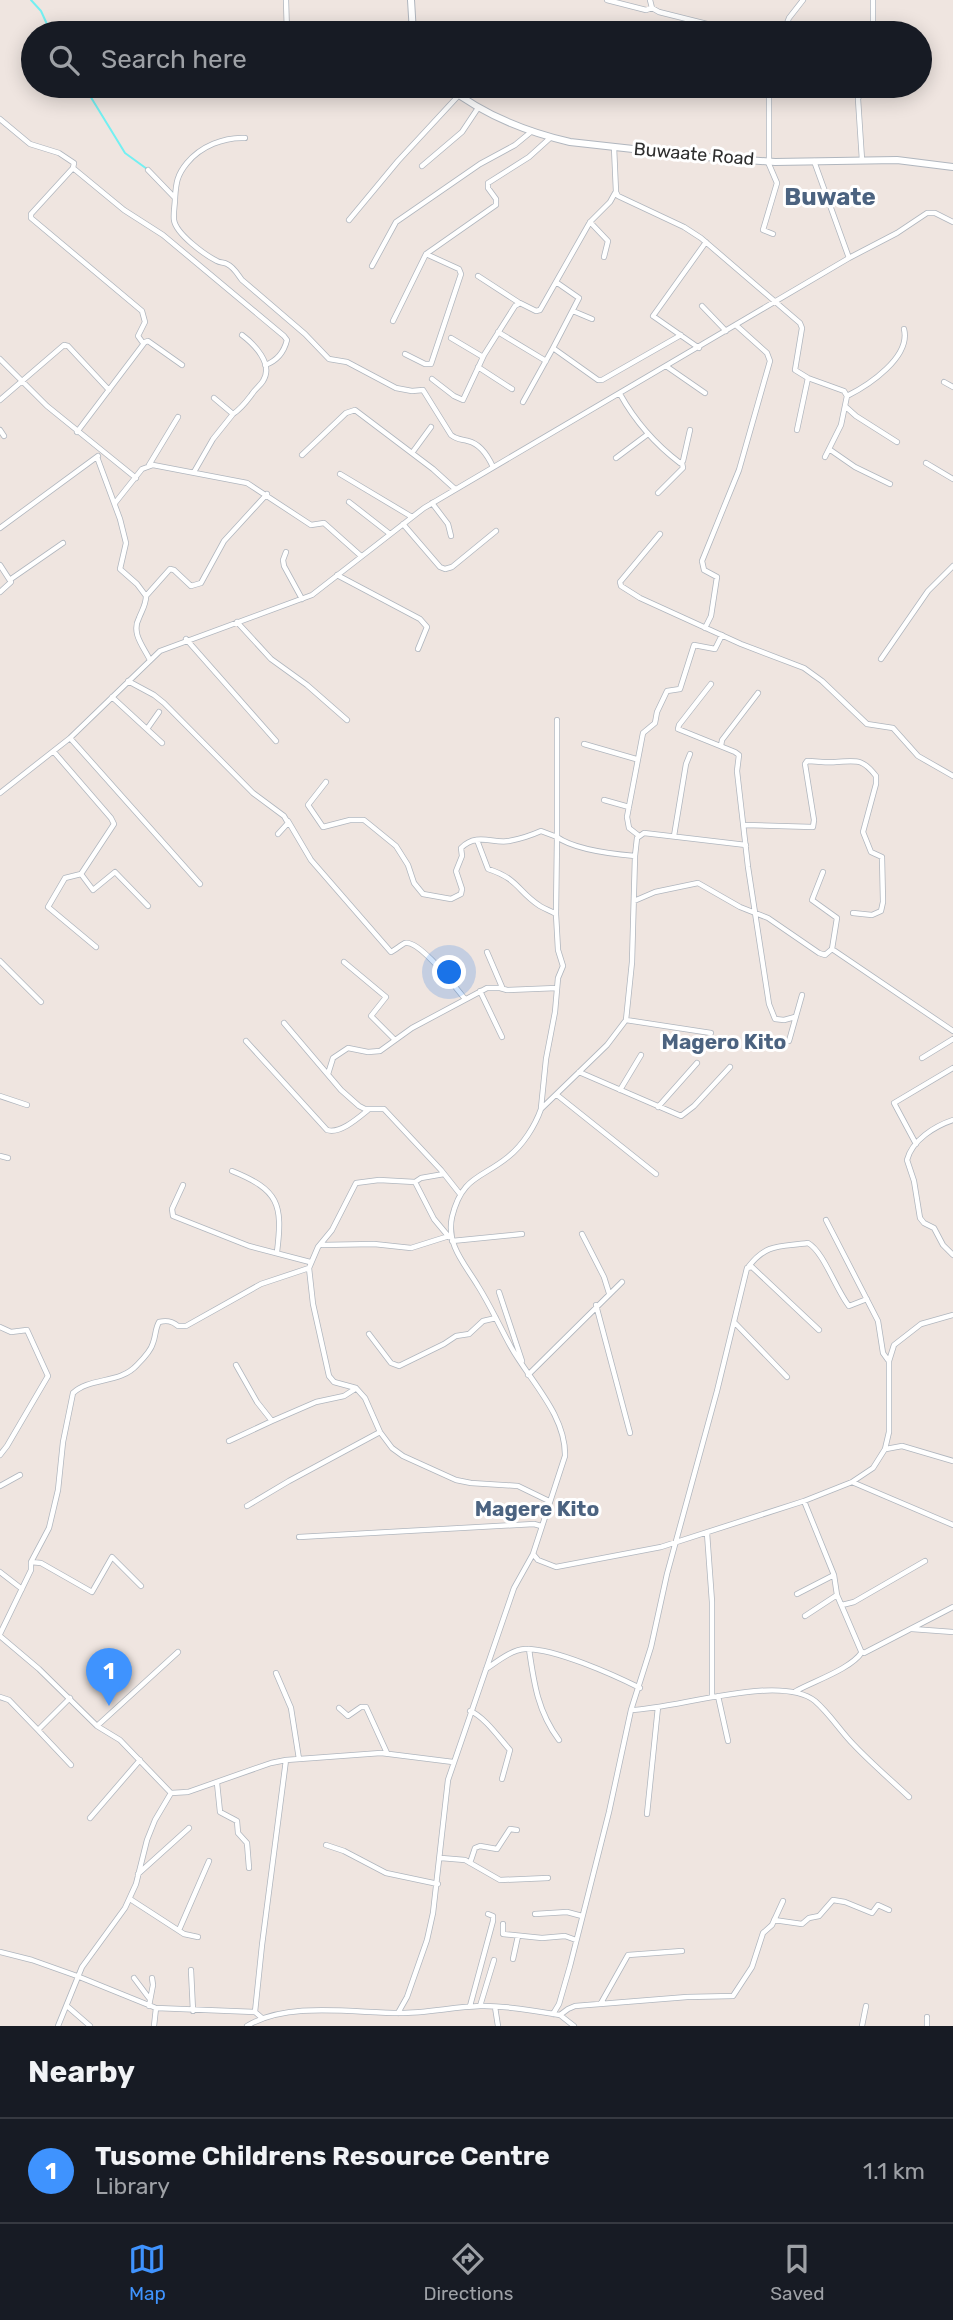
<!DOCTYPE html>
<style>
:root{--surface:#171b24;--page:#242831;--text:#f1f3f6;--muted:#9ea1a6;--line:#363941;--accent:#3f93fe}
body{margin:0;font-family:Rubik,sans-serif;background:var(--page);color:var(--text)}
.you{position:absolute;left:450px;top:973px;width:24px;height:24px;margin:-18px;border:5px solid #fff;border-radius:50%;background:#1a73e8;box-shadow:0 0 0 10px #1a73e833}
.badge{display:grid;place-items:center;width:46px;height:46px;border-radius:50%;background:var(--accent);color:#fff;font-size:23px;font-weight:700}
.pin{position:absolute;translate:-50% -58px;filter:drop-shadow(0 2px 4px #0008)}
.pin::after{content:'';position:absolute;top:37px;width:24px;height:21px;background:inherit;clip-path:polygon(0 0,100% 0,50% 100%)}
.list{margin:0;padding:0;list-style:none}
h2{display:flex;justify-content:space-between;align-items:center;height:91px;margin:0;padding:0 28px;font-size:30px}
h2 small{font-size:23px;font-weight:400;color:var(--muted)}
.list li{display:grid;grid-template-columns:46px 1fr auto;gap:21px;align-items:center;box-sizing:border-box;height:105px;padding:0 28px;border-top:2px solid var(--line)}
.list b{display:block;font-size:26px;white-space:nowrap}
.list p{margin:0;font-size:23px;white-space:nowrap;color:var(--muted)}
.list em{font-size:23px;font-style:normal;color:var(--muted)}
.icon{flex:none;width:38px;height:38px;fill:none;stroke:currentColor;stroke-width:2;stroke-linecap:round;stroke-linejoin:round}
.map{position:relative;flex:none;width:953px;height:2026px;overflow:hidden}
.search{position:absolute;background:var(--surface);box-shadow:0 4px 18px #0003;left:21px;right:21px;top:21px;height:77px;display:flex;align-items:center;gap:18px;box-sizing:border-box;padding:0 24px;border-radius:38px;color:var(--muted);font-size:26px}
.sheet{height:196px;background:var(--surface)}
nav{display:flex;justify-content:space-around;align-items:center;box-sizing:border-box;height:98px;border-top:2px solid var(--line);background:var(--surface);font-size:19px;color:var(--muted)}
nav a{display:grid;justify-items:center;gap:4px}
nav .on{color:var(--accent)}
.map>svg:first-child{display:block}
</style>
<div class="map">
<svg width="953" height="2026" viewBox="0 0 953 2026">
<rect width="100%" height="100%" fill="#efe5e0"/>
<g fill="none" stroke-linecap="round" stroke-linejoin="round">
<!-- stream -->
<path stroke="#73f0f2" stroke-width="2" d="M31 0 41 11 51 33
M84 86 125 153 147 169"/>
<!-- minor casing -->
<g stroke="#b0b6be" stroke-width="6">
<path id="minor" d="M286 0 287 33
M607 0 646 10 652 8
M650 0 652 8 659 12 743 33
M695 33 696 22
M783 33 789 18 803 0
M873 33V0
M769 86V161
M0 119 30 144 59 153 74 163 73 168 31 214V218L142 311 145 322 138 336 143 343
M245 138C224 137 201 146 187 163 177 175 176 183 175 198 175 205 173 214 174 220 176 234 205 255 217 261 220 263 224 262 227 264 234 267 238 275 242 280L305 334 329 359 347 362 396 388 412 391 423 390 451 435C457 440 461 439 468 441 481 444 488 456 493 467
M614 147 616 192 618 196 684 227 701 238 800 323 802 328 795 370 808 378 844 391 847 396 841 425 825 457
M862 160 858 99 860 93 867 89 899 93
M814 161 849 258
M768 162 777 183 763 230 773 234
M422 166 462 132 478 108
M73 168 124 210 163 235 284 336 287 340C284 352 277 361 265 365
M148 170 175 198
M349 220 398 161 459 95
M590 222 608 241 604 257
M372 266 396 222 480 164 515 145 532 131
M478 276 518 302
M556 282 579 298 553 348 598 380H602L681 335
M702 306 726 331
M573 311 592 319
M393 321 426 254 496 205V199L488 188V183L529 157 550 138
M498 332 546 361
M451 338 483 357
M699 348 653 316 706 242
M405 354 425 364H431L461 274 459 269 426 254
M0 359 47 406 136 478
M666 366 705 393
M478 367 512 389
M432 379 454 396 463 400 484 355 515 306 520 303 536 311 540 310 590 222 610 202 615 193
M944 382 953 387
M620 394C635 421 655 444 680 463L683 461 690 430
M847 396C869 385 911 357 904 329
M0 400 64 345 68 346 109 390
M523 402 553 348
M846 407 856 416 897 442
M233 414C242 408 246 402 252 394 255 389 260 386 263 381 274 364 254 344 242 335
M0 430 4 436
M797 430 808 378
M77 432 145 342 148 341 182 365
M829 449 855 467 890 484
M412 453 431 427
M302 455 346 413 355 410 433 469 455 489
M97 457 120 519 126 543 120 569 137 584 146 596C146 605 142 610 139 618 131 633 143 646 150 660
M616 458 648 434
M926 463 953 479
M149 465 178 417
M194 472 213 439 233 414 214 398
M340 474 412 517
M658 493 683 468 682 463
M349 502 390 534
M115 503 142 469 153 465 247 483 311 525 324 523 361 556
M432 503 448 524 451 536
M403 524 440 567 445 569 452 567 496 531
M0 528 98 456
M660 534 620 582 621 586 640 598 741 644 804 668 822 681 867 724 893 728 918 756 953 776
M286 552 283 560 284 566 302 599
M0 565 11 582 0 592
M337 575 420 619 427 627 418 649
M11 579 63 543
M146 596 170 569 174 570 191 586 201 583 224 541 267 494
M237 622 271 659 307 685 347 720
M705 628 711 616 717 577 704 570 702 561 739 470 770 361 767 353 737 326
M186 639 276 741
M881 659 928 591 953 566
M128 681 154 695 164 703 253 793 284 816 288 823 278 834
M711 684 679 725 678 729 735 752 739 755 737 771 748 867 769 1004 775 1019 784 1020 795 1017
M112 697 162 743
M147 729 159 712
M70 738 200 884
M584 744 636 759
M721 746 722 740 758 693
M54 752 111 818 114 824 81 874 65 878 48 907 96 947
M326 782 308 805 323 827 350 820H364L369 824 396 846 408 865 414 883 423 894 451 899 461 894 462 889 456 871 462 856 461 848C477 832 493 844 509 841 520 839 532 835 541 831L557 837 556 914
M0 793 70 738 160 651 312 595 424 508 849 258 897 233 927 213H935L953 222
M604 800 629 807
M288 821 311 860 391 952C395 950 401 945 405 943 420 940 455 987 465 999
M744 825 813 827 814 820 805 764 807 761C817 761 826 763 836 762 857 761 862 758 876 776V784L863 832 871 852 882 857 883 902 881 911 872 915 853 913
M638 835 629 828 627 817 643 733 655 723 657 712 667 691 680 689 694 645 715 649 722 635
M674 836 686 764 690 754
M477 840 488 869C519 879 517 891 540 906 545 909 551 911 556 914L558 950 563 966 558 978 555 1012 546 1059 541 1108
M635 856 637 838 644 833 746 845
M81 874 93 890 115 872 148 906
M634 901 655 892 698 883 740 907 768 918 819 953 825 955 832 949 837 918 812 900 823 872
M832 949 953 1031
M487 952 502 987
M0 961 41 1002
M344 962 386 997 371 1016 395 1040
M480 991 502 1037
M626 1020 711 1033
M284 1023 341 1090 359 1106 365 1109H384L441 1170 460 1194
M246 1041 327 1130C340 1134 357 1119 368 1110
M789 1041 802 995
M922 1058 953 1039
M579 1072 681 1116 694 1106 730 1067
M328 1074 333 1058 348 1048 368 1052 380 1051 412 1028 487 988H500L507 990 557 988
M620 1090 641 1055
M557 1095 656 1174
M0 1096 27 1105
M658 1107 697 1063
M953 1120C935 1126 912 1140 907 1160L914 1181 920 1218 924 1223 934 1228 943 1245 953 1255
M916 1144 894 1103 953 1068
M0 1156 8 1158
M232 1171C279 1190 283 1204 277 1252
M415 1182 434 1219 449 1237
M183 1185 172 1209 173 1216 249 1246 310 1262
M826 1220 878 1321 883 1353 888 1360
M582 1234 604 1277 609 1293
M452 1241 522 1234
M322 1245 374 1244 411 1248 449 1236
M749 1266C767 1243 780 1247 808 1243 824 1252 836 1290 849 1306L867 1299
M309 1268 318 1247 332 1230 356 1183 379 1180 415 1182 421 1178 444 1174
M499 1292 522 1361
M596 1305 630 1433
M735 1323 787 1377
M0 1327 11 1332 27 1330 48 1376 7 1446 0 1455
M369 1334 391 1363 399 1366 444 1344 456 1336 469 1334 483 1321 496 1318
M236 1365 257 1402 272 1421 316 1402 344 1396 355 1389
M528 1375 622 1282
M229 1441 272 1421
M886 1449 902 1446 953 1461
M852 1482 953 1525
M0 1486 20 1475
M804 1501 834 1575 837 1595
M247 1506 289 1481 380 1432
M707 1533 712 1602V1697
M299 1537 534 1524 541 1526
M533 1554 538 1560 556 1567 661 1547 804 1501 852 1482 873 1468 885 1449 889 1432V1361L894 1345 921 1324 953 1315
M31 1562 41 1563 92 1592 112 1557 141 1586
M0 1572 22 1589
M797 1594 834 1575
M842 1605 854 1602 925 1561
M805 1616 837 1595 861 1651 864 1653 953 1607
M912 1629 953 1632
M0 1634 31 1570V1562L49 1528 58 1490 63 1442 73 1393C90 1377 120 1384 137 1365 143 1359 151 1351 153 1343 156 1335 155 1329 159 1322 167 1320 172 1321 178 1326H186L261 1284 309 1268 313 1304 329 1376 334 1382 356 1388 365 1398 380 1432 392 1448 403 1456 456 1480 471 1483 518 1486 549 1501
M0 1636 39 1669 97 1726 120 1740 171 1793 188 1792 271 1763 286 1760 381 1753 453 1762
M529 1649C534 1684 538 1712 559 1740
M486 1669C498 1661 511 1650 525 1649 554 1648 614 1675 640 1688
M276 1673 291 1708 299 1759
M796 1691C814 1681 851 1669 862 1652
M718 1696 728 1741
M0 1697 9 1700 38 1730
M70 1698 38 1730 71 1765
M339 1708 348 1716 361 1707H366L387 1753
M631 1710C676 1709 780 1673 815 1701 830 1714 841 1732 854 1745 871 1763 891 1780 909 1797
M470 1711C484 1716 500 1739 510 1750L502 1779
M97 1726 178 1652
M217 1783 220 1812 237 1821 238 1833 247 1843 249 1868
M647 1814 658 1707
M90 1818 140 1760
M326 1845 344 1851 386 1873 438 1884
M441 1858 465 1860 500 1880 548 1878
M470 1863 475 1848 480 1846 497 1849 510 1829 517 1830
M138 1874 189 1828
M130 1899 184 1934 198 1937
M535 1914 567 1912 582 1916
M774 1920 802 1924 809 1918 819 1916 833 1900 845 1902 872 1913 878 1905 889 1910
M503 1924V1934L542 1938 565 1936 576 1940
M179 1930 209 1861
M0 1952 32 1960 77 1976 156 2008 255 2012 262 2018
M513 1959 518 1936
M191 1970 193 2011
M134 1978 149 1998
M601 2003 628 1955 682 1951
M67 2006 90 2026
M149 2006 153 1985 152 1978
M470 2006 493 1921V1916L488 1914
M480 2006 494 1960
M495 2007 498 2026
M255 2012 262 1945 286 1760
M398 2013 407 1997 427 1940 433 1913 448 1780 514 1588 533 1554 565 1456C566 1415 530 1381 511 1347 500 1327 490 1305 478 1286 465 1264 446 1245 452 1217 462 1176 481 1179 508 1157 523 1145 535 1126 541 1109L607 1045 626 1020 632 962 635 856C612 854 575 850 557 837V720
M553 2014 559 2004 570 1966 609 1812 631 1710 651 1647 667 1574 717 1391 747 1268 752 1267 819 1330
M560 2015 574 2026
M58 2026 82 1967 125 1908 136 1884 147 1840 155 1820 171 1793
M154 2026 156 2008
M247 2026C288 2001 354 2013 400 2013 427 2013 453 2007 480 2006 502 2005 537 2011 560 2015L568 2009 575 2006 687 1997 733 1996 752 1967 763 1933 772 1925 783 1901
M862 2026 866 2006
M927 2026V2017"/>
</g>
<!-- tertiary casing -->
<g stroke="#b0b6be" stroke-width="8">
<path id="tertiary" d="M411 0 413 33
M447 86C482 114 527 132 570 142L705 157 775 162 897 160 953 167"/>
</g>
<!-- minor -->
<use href="#minor" stroke="#fff" stroke-width="4.5"/>
<!-- tertiary -->
<use href="#tertiary" stroke="#fff" stroke-width="6"/>
</g>
<g text-anchor="middle" stroke-width="6" stroke-linejoin="round" paint-order="stroke">
<!-- street labels -->
<g font-size="18" fill="#2e2e2e" stroke="#fff">
<text transform="translate(694 154) rotate(5)" y="6">Buwaate Road</text>
</g>
<!-- quarter labels -->
<g font-size="21" font-weight="bold" fill="#4c6380" stroke="#fff">
<text x="724" y="1049">Magero Kito</text>
<text x="537" y="1516">Magere Kito</text>
</g>
<!-- district labels -->
<g font-size="24" font-weight="bold" fill="#4c6380" stroke="#fff">
<text x="830" y="205">Buwate</text>
</g>
</g>
</svg>
<div class="you"></div>
<div class="pin badge" style="left:109px;top:1706px">1</div>
<div class="search"><svg class="icon" aria-label="search" viewBox="0 0 24 24"><circle cx="10" cy="10" r="6"/><path d="M15 15l6 6"/></svg>Search here</div>
</div>
<section class="sheet">
<h2>Nearby<small></small></h2>
<ul class="list">
<li><span class="badge">1</span><div><b>Tusome Childrens Resource Centre</b><p>Library</p></div><em>1.1 km</em></li>
</ul>
</section>
<nav>
<a class="on"><svg class="icon" aria-label="map" viewBox="0 0 24 24"><path d="M3 6l6-2 6 2 6-2v14l-6 2-6-2-6 2zM9 4v14M15 6v14"/></svg>Map</a>
<a><svg class="icon" aria-label="directions" viewBox="0 0 24 24"><path d="M12 3l9 9-9 9-9-9zM9 14v-3h6M13 9l2 2-2 2"/></svg>Directions</a>
<a><svg class="icon" aria-label="saved" viewBox="0 0 24 24"><path d="M7 4h10v16l-5-4-5 4z"/></svg>Saved</a>
</nav>
